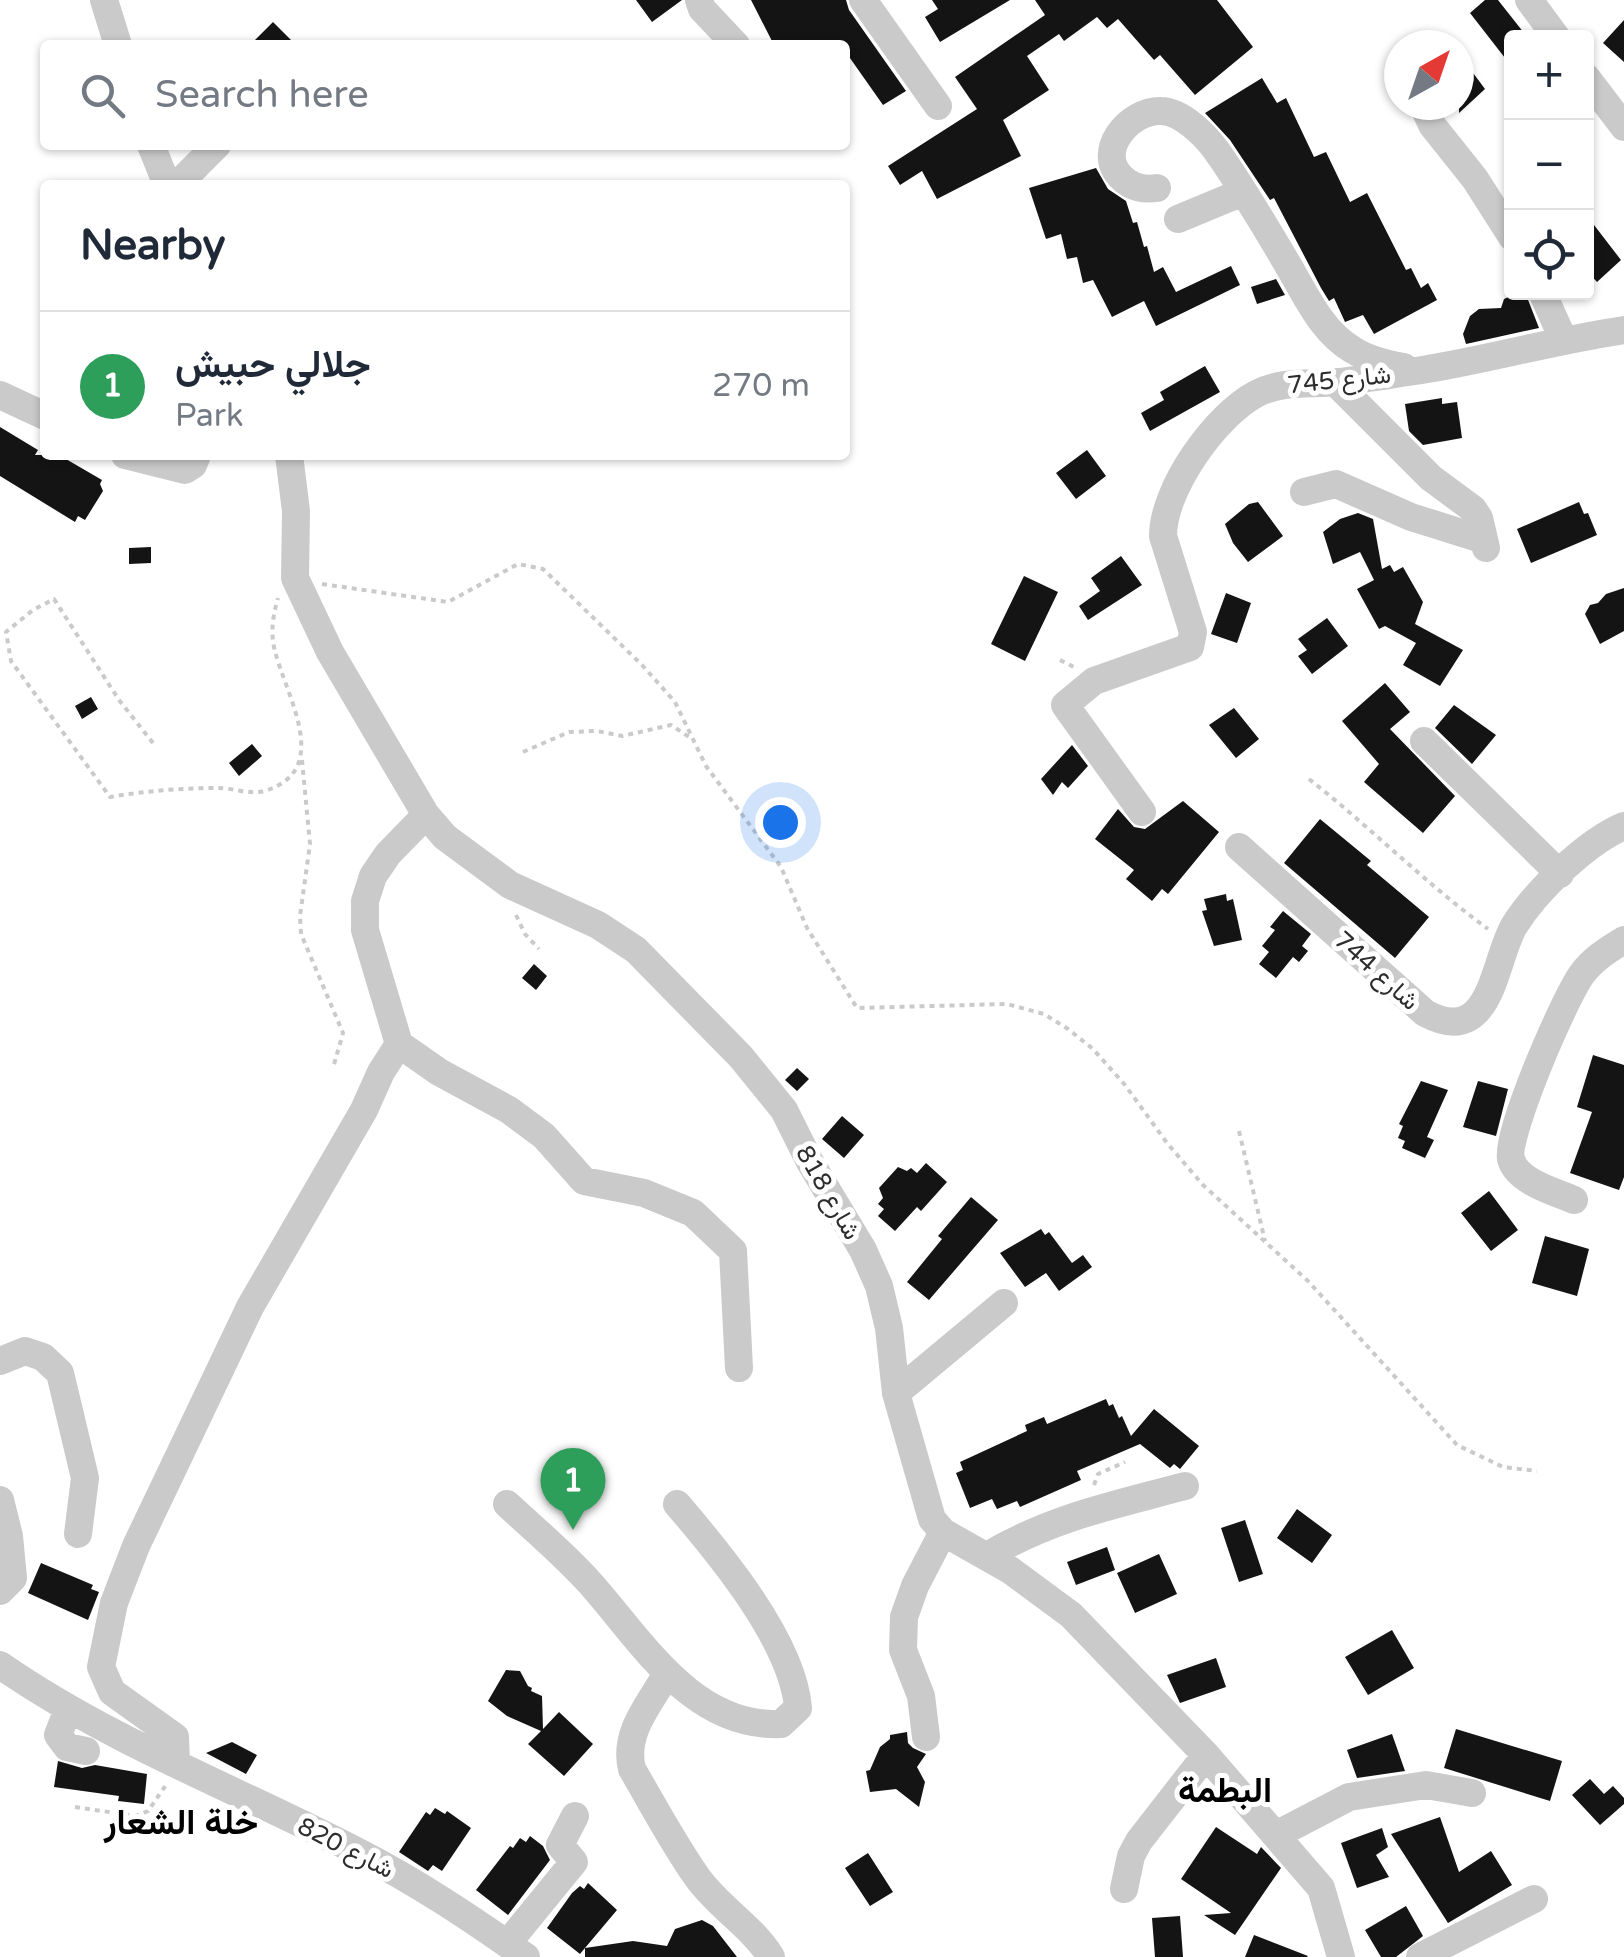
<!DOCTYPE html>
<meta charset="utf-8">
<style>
:root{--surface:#fff;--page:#f6f6f7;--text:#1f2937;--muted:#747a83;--line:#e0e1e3;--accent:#0f766e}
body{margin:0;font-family:"Varela Round",Vazirmatn,sans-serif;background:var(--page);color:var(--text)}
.controls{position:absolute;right:30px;top:30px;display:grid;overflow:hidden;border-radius:10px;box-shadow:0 2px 8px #0004}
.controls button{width:90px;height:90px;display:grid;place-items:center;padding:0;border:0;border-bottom:2px solid var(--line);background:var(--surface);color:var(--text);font:50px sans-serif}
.compass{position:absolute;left:1384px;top:30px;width:90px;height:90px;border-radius:50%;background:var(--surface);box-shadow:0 2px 8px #0004;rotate:40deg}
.you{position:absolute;left:780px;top:822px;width:35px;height:35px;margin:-25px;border:8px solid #fff;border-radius:50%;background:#1a73e8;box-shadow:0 0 0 15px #1a73e833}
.badge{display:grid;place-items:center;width:65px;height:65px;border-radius:50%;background:var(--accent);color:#fff;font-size:32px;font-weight:700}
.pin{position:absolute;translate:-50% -82px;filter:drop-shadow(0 2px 5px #0008)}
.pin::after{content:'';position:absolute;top:52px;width:35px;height:30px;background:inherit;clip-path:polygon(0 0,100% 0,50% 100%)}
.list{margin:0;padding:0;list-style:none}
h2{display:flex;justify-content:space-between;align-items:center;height:130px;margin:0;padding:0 40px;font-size:42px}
h2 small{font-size:32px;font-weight:400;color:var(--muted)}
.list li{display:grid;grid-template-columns:65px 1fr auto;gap:30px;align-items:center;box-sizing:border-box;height:150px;padding:0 40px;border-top:2px solid var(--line)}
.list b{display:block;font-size:38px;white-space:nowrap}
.list p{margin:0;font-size:32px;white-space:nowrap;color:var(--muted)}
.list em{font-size:32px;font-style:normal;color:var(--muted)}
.icon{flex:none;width:55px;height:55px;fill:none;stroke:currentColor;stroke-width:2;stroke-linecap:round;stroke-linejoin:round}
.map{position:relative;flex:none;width:1624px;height:1957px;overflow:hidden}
.search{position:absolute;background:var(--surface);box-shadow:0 2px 8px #0004;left:40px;top:40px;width:810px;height:110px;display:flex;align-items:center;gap:25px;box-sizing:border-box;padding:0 35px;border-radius:10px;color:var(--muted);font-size:38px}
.panel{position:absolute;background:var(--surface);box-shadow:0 2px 8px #0004;left:40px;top:180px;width:810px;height:280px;border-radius:10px}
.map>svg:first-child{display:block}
</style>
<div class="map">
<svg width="1624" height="1957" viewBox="0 0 1624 1957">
<rect width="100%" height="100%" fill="#fff"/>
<!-- building -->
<path fill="#141414" d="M636 0H682L652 22Z
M751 0H846L849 10 906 91 883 105 845 51V45H774Z
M932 0H1010L940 42 925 17 938 9Z
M1035 0H1217L1253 47 1195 95 1160 55 1154 60 1118 19 1107 28 1097 17 1064 41 1059 34 1027 56 1049 90 1003 120 1021 156 937 199 922 171 900 185 888 166 977 109 955 77 1045 15Z
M1485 0H1498L1528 38H1512V67L1470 13Z
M1624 20V62L1603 43Z
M273 22 296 45H250Z
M1459 54 1485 89 1459 113Z
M1262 78 1277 103 1286 98 1314 157 1326 152 1350 202 1367 193 1406 270 1411 268 1421 288 1428 283 1437 300 1374 334 1363 315 1345 322 1334 298 1329 301 1321 288 1274 198 1270 200 1230 140 1205 113Z
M1096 168 1108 189 1126 201 1133 223 1137 222 1144 247 1147 246 1154 272 1163 267 1176 292 1231 266 1240 285 1156 326 1144 301 1112 317 1093 280 1083 283 1077 257 1067 259 1061 234 1046 239 1029 188Z
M1594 225 1621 260 1597 282 1586 270V232Z
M1276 279 1285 295 1257 304 1251 287Z
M1519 292H1525L1539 328 1466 344 1463 334 1470 316 1479 309 1501 308 1504 299Z
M1205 366 1220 392 1150 431 1141 413 1164 400 1160 392Z
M1442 398V404L1457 402 1462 438 1423 445 1409 431 1405 404Z
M0 427 38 450 35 455H59L102 480 100 484 103 491 85 520 78 516 75 522 0 476Z
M1087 450 1106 476 1076 499 1056 473Z
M1258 502 1283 536 1248 562 1233 543 1225 524 1249 504Z
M1579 502 1584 514 1588 513 1597 535 1531 563 1517 529Z
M1358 513 1373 519 1382 569 1390 565 1394 572 1403 567 1423 602 1415 624 1463 650 1440 686 1403 665 1416 643 1385 626 1379 629 1357 589 1374 580 1360 552 1333 564 1323 532 1340 519Z
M151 547V563L129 564V548Z
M1121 556 1142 585 1088 620 1079 606 1100 591 1091 578Z
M1024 576 1058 592 1025 661 991 644Z
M1624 588V631L1600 644 1585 614 1590 605 1598 603 1606 594Z
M1226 593 1251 603 1237 643 1211 634Z
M1327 618 1348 646 1312 674 1298 656 1307 650 1298 639Z
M1385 683 1410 712 1390 729 1455 796 1423 833 1364 782 1379 764 1342 721Z
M91 697 98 709 82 719 75 706Z
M1454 705 1496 735 1472 764 1435 728Z
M1234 708 1259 739 1236 758 1209 725Z
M252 744 262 756 239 776 229 763Z
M1072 745 1088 766 1068 788 1062 782 1053 795 1041 779Z
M1183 801 1219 832 1168 894 1162 889 1152 901 1126 879 1134 870 1095 839 1118 809 1134 827 1145 829Z
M1320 819 1371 861 1367 865 1429 917 1395 958 1284 863Z
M1226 894 1227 901 1233 899 1242 940 1214 946 1202 911 1207 910 1204 899Z
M1283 911 1311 934 1302 946 1308 951 1299 962 1293 957 1276 978 1259 964 1269 952 1262 946 1275 930 1270 927Z
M534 964 547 976 536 990 522 978Z
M1593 1055 1624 1065V1177L1619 1190 1570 1173 1592 1112 1577 1107Z
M797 1068 809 1079 797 1091 785 1080Z
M1421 1081 1448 1090 1427 1137 1434 1140 1425 1158 1402 1148 1405 1141 1398 1138 1403 1126 1399 1124Z
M1478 1081 1508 1089 1496 1136 1463 1127Z
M842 1116 864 1135 844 1158 822 1139Z
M926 1163 947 1182 921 1211 917 1207 895 1231 878 1216 884 1209 878 1204 883 1198 879 1188 898 1167 907 1171 911 1168 917 1173Z
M1489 1191 1518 1230 1491 1251 1461 1213Z
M971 1197 998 1220 929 1300 907 1282 942 1239 938 1236Z
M1041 1229 1045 1235 1049 1232 1072 1263 1083 1255 1092 1267 1059 1291 1046 1273 1025 1287 1000 1253Z
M1545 1236 1589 1249 1577 1296 1532 1283Z
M1106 1399 1109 1406 1113 1404 1119 1418 1122 1416 1131 1436 1154 1409 1199 1446 1180 1469 1174 1464 1170 1468 1140 1444 1077 1471 1081 1480 1020 1507 1017 1501 997 1509 992 1499 970 1508 956 1473 963 1470 960 1462 1027 1431 1025 1425 1044 1417 1047 1424Z
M1297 1509 1332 1535 1312 1563 1277 1538Z
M1245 1520 1263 1574 1239 1582 1221 1528Z
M1107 1547 1115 1570 1076 1585 1067 1562Z
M1159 1554 1177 1594 1135 1613 1117 1573Z
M41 1563 93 1585 91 1589 99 1592 88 1620 28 1593Z
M1392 1630 1414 1668 1368 1695 1345 1657Z
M1216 1658 1226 1687 1180 1703 1167 1675Z
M506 1670 520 1671 528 1686 532 1688 531 1691 542 1696 543 1729 559 1712 593 1744 564 1776 528 1744 541 1731 507 1716 488 1701Z
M1456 1729 1562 1761 1550 1801 1444 1768Z
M907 1732 908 1743 913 1748 926 1754 917 1767 925 1782 919 1807 896 1789 870 1792 866 1771 870 1770 880 1747 890 1739V1735Z
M1392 1734 1405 1771 1357 1778 1347 1750Z
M232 1742 257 1755 246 1774 206 1753Z
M58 1761 82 1768 95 1765 147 1774 144 1804 118 1801 119 1796 54 1787Z
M1590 1779 1604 1794 1613 1786 1624 1798V1804L1600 1825 1572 1795Z
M435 1808 445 1814 447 1811 471 1828 442 1871 433 1865 428 1871 399 1852 426 1812 430 1815Z
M1440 1817 1459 1872 1491 1851 1512 1885 1448 1923 1391 1834Z
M1216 1827 1257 1854 1261 1847 1281 1868 1235 1935 1204 1915 1231 1913 1181 1879Z
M1382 1828 1388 1847 1376 1855 1389 1877 1357 1888 1341 1843Z
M530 1836 543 1846 550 1860 508 1915 476 1890 510 1846 513 1848 520 1838 526 1842Z
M868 1853 893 1892 870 1906 845 1868Z
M588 1883 617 1910 585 1948 633 1941 667 1946 675 1929 702 1920 713 1926 737 1957H585V1948L580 1954 547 1928 572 1893 580 1886 584 1889Z
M1406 1906 1423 1936 1396 1957H1381L1365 1930Z
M1180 1916 1183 1957H1155L1152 1918Z
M1254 1935 1308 1956 1307 1957H1245Z"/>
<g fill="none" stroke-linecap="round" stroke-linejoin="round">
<!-- path -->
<path stroke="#cacaca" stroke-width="4" stroke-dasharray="5 5" stroke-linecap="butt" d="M322 584 448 602 518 564 543 569 642 665 675 702 706 766 781 867 807 928 857 1008 1007 1004 1044 1014 1068 1029 1093 1049 1125 1085 1167 1143 1203 1185 1308 1281 1457 1445 1503 1467 1537 1471
M1060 660 1074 667
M153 743 119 700 54 599 33 610 6 632 11 661 110 797C145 791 182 788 218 788 232 788 252 795 264 791 334 771 286 696 275 651 270 633 273 615 278 598
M523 752 569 732 597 731 622 736 671 725 689 737
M302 760 310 844 300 916 301 934 343 1033 333 1068
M1309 779C1370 827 1425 883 1488 929
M516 915 525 934 539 949
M1239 1131 1265 1241
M1094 1485 1098 1474 1125 1462
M75 1807 136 1816 148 1811 166 1785"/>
<!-- minor -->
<path stroke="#cacaca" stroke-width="28" d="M104 0 118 45
M699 0 702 9 736 45
M863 0 938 106
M1529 0 1557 38
M1586 77 1624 127
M1423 105 1432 125 1475 179 1512 237
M151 145 167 185
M177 185 217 145
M1157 188C1144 190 1131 187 1122 178 1094 152 1129 110 1161 111 1181 111 1205 135 1216 150 1241 185 1263 223 1285 260 1304 291 1320 331 1353 350 1369 360 1386 364 1404 367
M1178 219 1243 192
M1542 292 1564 341
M1336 383 1431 478 1473 509 1479 518 1486 548
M0 395 45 416
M125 455 185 470 193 465 197 455
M289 455 296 511 295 578 330 652 426 815 445 837 510 885 598 925 636 950 741 1057 784 1110 810 1162 863 1250 879 1286 889 1328 896 1393 932 1519 943 1532 1010 1570 1071 1615 1206 1755 1321 1888 1341 1957
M1304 492 1336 484 1411 517 1481 539
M1424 741 1560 874
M1142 812 1065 705 1094 681 1190 647 1193 632 1163 536C1163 489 1215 416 1256 394 1282 380 1310 385 1338 382 1366 379 1394 374 1422 370 1490 359 1556 340 1624 330
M426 815 388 854 373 876 365 901V930L399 1044 439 1072 509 1110 544 1136 584 1181 644 1193 693 1213 733 1251 739 1368
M1239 847 1425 1013C1492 1049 1493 962 1514 926 1536 891 1586 842 1624 826
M1574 1200C1556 1192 1517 1182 1511 1159 1505 1135 1565 997 1582 974 1593 959 1609 949 1624 940
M0 1361 25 1351 43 1357 60 1373 85 1478 78 1534
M896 1393 1004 1303
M0 1500 9 1536 13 1578 0 1591
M507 1504C535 1530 565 1555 590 1583 641 1640 692 1728 781 1724L798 1708C793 1642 720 1554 677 1504
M987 1556C1050 1518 1114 1505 1185 1486
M0 1665C111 1742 239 1790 358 1852 417 1882 472 1919 526 1957
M666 1675C649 1705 623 1733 632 1769 653 1805 673 1843 697 1877 718 1907 752 1926 771 1957
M68 1709 58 1735 67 1747 86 1751
M926 1737 921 1696 903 1650 904 1617 915 1586 943 1532
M176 1763 175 1737 112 1692 101 1667 114 1603 136 1546 250 1307 364 1110 381 1072 399 1044
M1276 1835 1349 1797 1426 1785 1472 1793
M1124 1889 1131 1856 1139 1841 1206 1755
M507 1944 574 1862 560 1845 575 1816
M1420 1957 1534 1899"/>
</g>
<g text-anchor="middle" stroke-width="10" stroke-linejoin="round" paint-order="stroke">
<!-- street labels -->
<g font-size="25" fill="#2d2d2d" stroke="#fff">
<text transform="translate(1339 379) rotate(-6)" y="9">شارع 745</text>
<text transform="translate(1377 970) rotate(42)" y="9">شارع 744</text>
<text transform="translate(829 1192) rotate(60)" y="9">شارع 818</text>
<text transform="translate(346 1847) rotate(27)" y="9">شارع 820</text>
</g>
<!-- district labels -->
<g font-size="35" font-weight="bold" fill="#000" stroke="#fff">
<text x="1225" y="1802">البطمة</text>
<text x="181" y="1834">خلة الشعار</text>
</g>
</g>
</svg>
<div class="controls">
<button>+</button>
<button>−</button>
<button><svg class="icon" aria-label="locate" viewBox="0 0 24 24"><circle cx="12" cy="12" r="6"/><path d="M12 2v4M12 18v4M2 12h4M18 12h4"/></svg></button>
</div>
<svg class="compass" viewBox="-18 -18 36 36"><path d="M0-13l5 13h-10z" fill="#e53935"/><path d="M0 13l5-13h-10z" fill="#747a83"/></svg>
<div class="you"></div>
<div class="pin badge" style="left:573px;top:1530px;background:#2e9e5b">1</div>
<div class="search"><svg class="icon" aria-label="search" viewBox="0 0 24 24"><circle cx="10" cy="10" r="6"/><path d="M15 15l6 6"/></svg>Search here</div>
<section class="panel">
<h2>Nearby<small></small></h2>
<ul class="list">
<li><span class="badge" style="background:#2e9e5b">1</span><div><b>جلالي حبيش</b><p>Park</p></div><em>270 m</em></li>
</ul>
</section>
</div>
